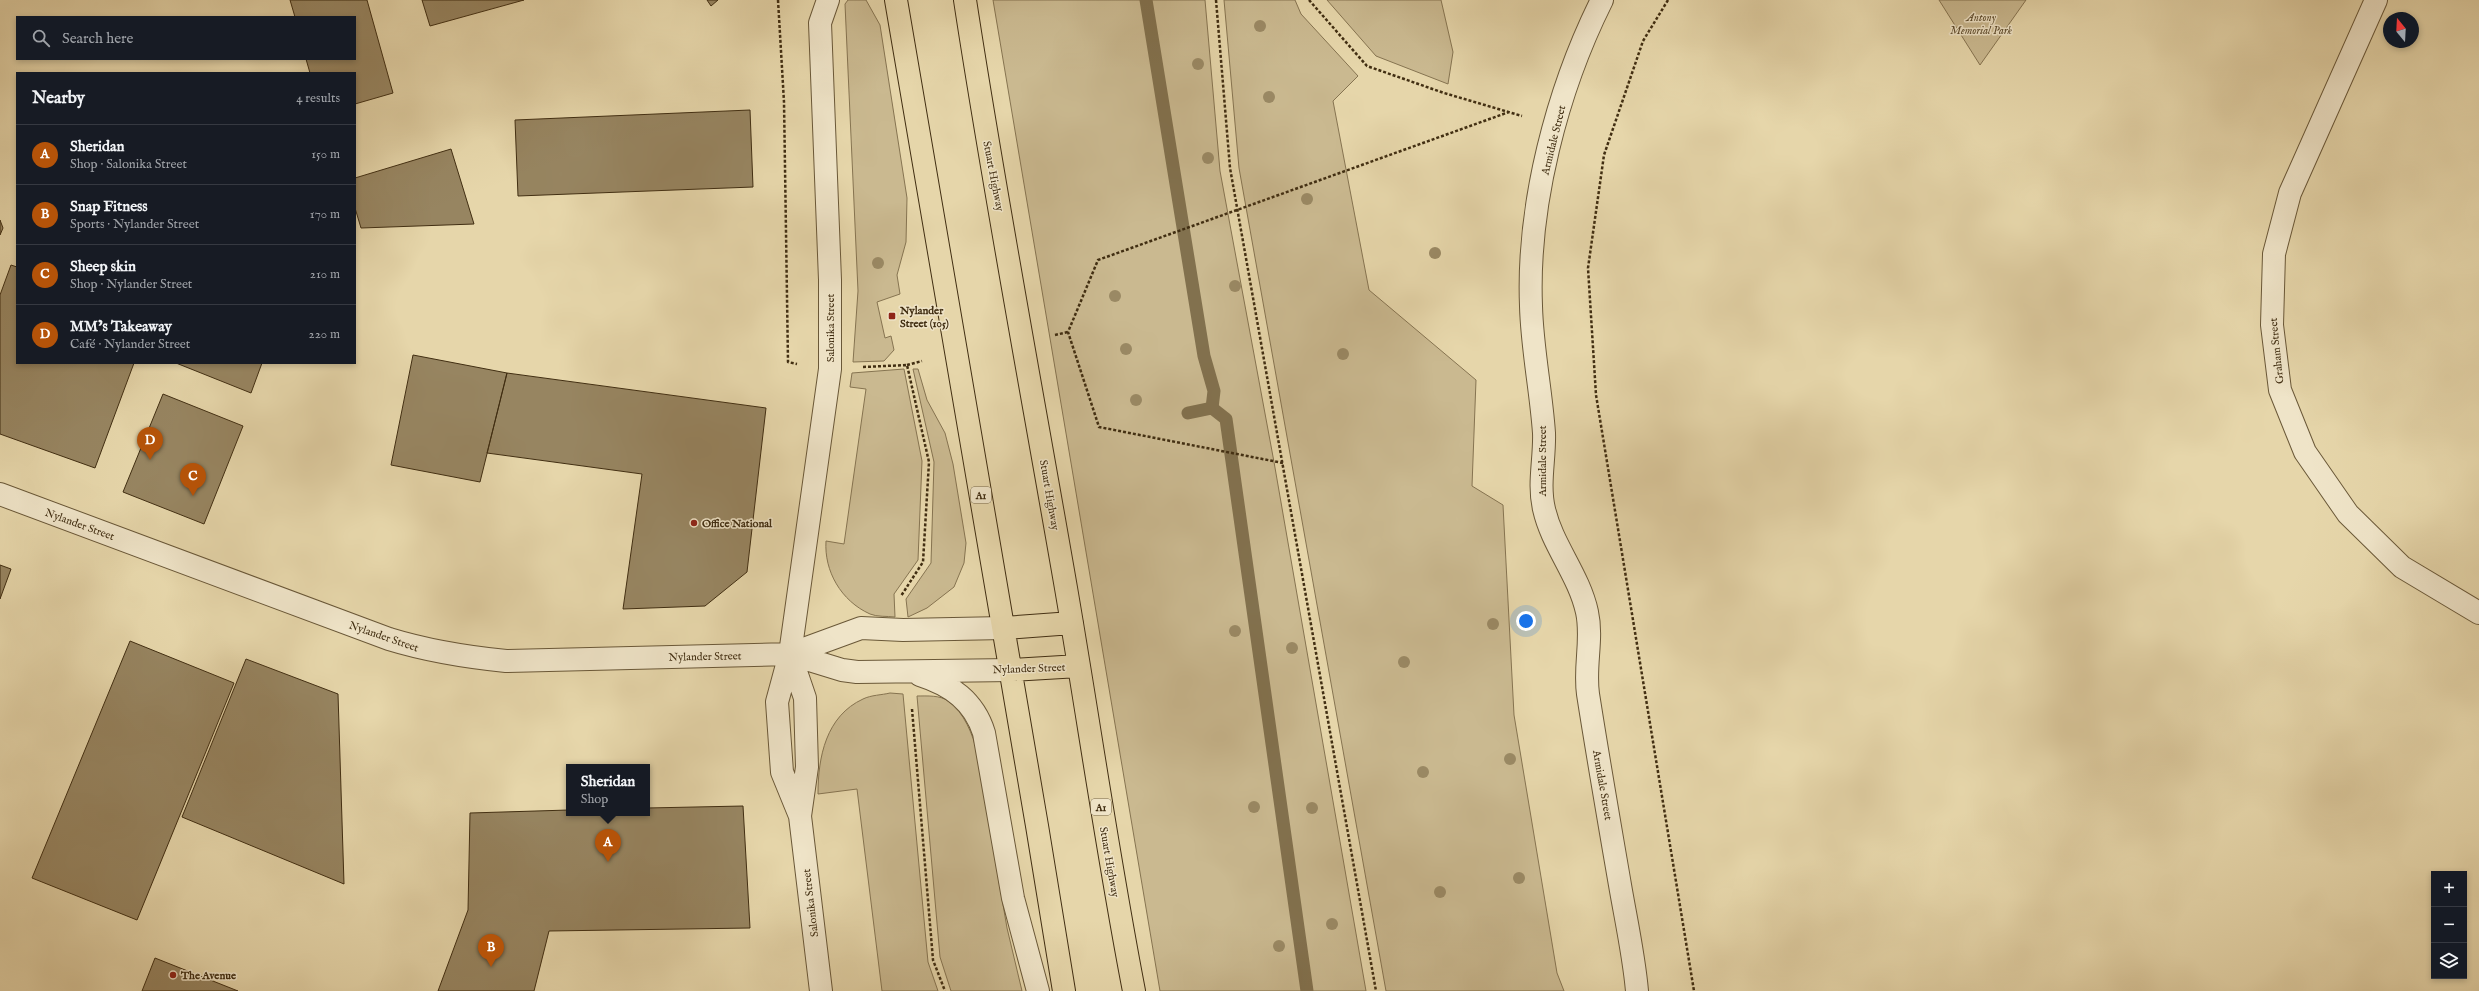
<!DOCTYPE html>
<meta charset="utf-8">
<style>
:root{--surface:#171b24;--page:#242831;--text:#f1f3f6;--muted:#9ea1a6;--line:#363941;--accent:#b45309}
body{margin:0;font-family:"IM FELL English",serif;background:var(--page);color:var(--text)}
.controls{position:absolute;right:12px;bottom:12px;display:grid;overflow:hidden;border-radius:0px;box-shadow:0 2px 6px #0003}
.controls button{width:36px;height:36px;display:grid;place-items:center;padding:0;border:0;border-bottom:1px solid var(--line);background:var(--surface);color:var(--text);font:20px sans-serif}
.compass{position:absolute;left:2383px;top:12px;width:36px;height:36px;border-radius:50%;background:var(--surface);box-shadow:0 2px 6px #0003;rotate:342deg}
.you{position:absolute;left:1526px;top:621px;width:14px;height:14px;margin:-10px;border:3px solid #fff;border-radius:50%;background:#1a73e8;box-shadow:0 0 0 6px #1a73e833}
.badge{display:grid;place-items:center;width:26px;height:26px;border-radius:50%;background:var(--accent);color:#fff;font-size:13px;font-weight:700}
.pin{position:absolute;translate:-50% -33px;filter:drop-shadow(0 1px 2px #0008)}
.pin::after{content:'';position:absolute;top:21px;width:14px;height:12px;background:inherit;clip-path:polygon(0 0,100% 0,50% 100%)}
.popup{position:absolute;left:566px;top:764px;width:84px;height:52px;box-sizing:border-box;display:grid;place-content:center;border-radius:0px;background:var(--surface);filter:drop-shadow(0 1px 3px #0005);font-size:13px;white-space:nowrap;color:var(--muted)}
.popup b{font-size:15px;color:var(--text)}
.popup::after{content:'';position:absolute;left:50%;top:100%;margin-left:-8px;border:8px solid transparent;border-top-color:var(--surface)}
.list{margin:0;padding:0;list-style:none}
h2{display:flex;justify-content:space-between;align-items:center;height:52px;margin:0;padding:0 16px;font-size:17px}
h2 small{font-size:13px;font-weight:400;color:var(--muted)}
.list li{display:grid;grid-template-columns:26px 1fr auto;gap:12px;align-items:center;box-sizing:border-box;height:60px;padding:0 16px;border-top:1px solid var(--line)}
.list b{display:block;font-size:15px;white-space:nowrap}
.list p{margin:0;font-size:13px;white-space:nowrap;color:var(--muted)}
.list em{font-size:13px;font-style:normal;color:var(--muted)}
.icon{flex:none;width:22px;height:22px;fill:none;stroke:currentColor;stroke-width:2;stroke-linecap:round;stroke-linejoin:round}
.map{position:relative;flex:none;width:2479px;height:991px;overflow:hidden}
.search{position:absolute;background:var(--surface);box-shadow:0 2px 6px #0003;left:16px;top:16px;width:340px;height:44px;display:flex;align-items:center;gap:10px;box-sizing:border-box;padding:0 14px;border-radius:0px;color:var(--muted);font-size:15px}
.panel{position:absolute;background:var(--surface);box-shadow:0 2px 6px #0003;left:16px;top:72px;width:340px;height:292px;border-radius:0px}
.map>svg:first-child{display:block}
</style>
<div class="map">
<svg width="2479" height="991" viewBox="0 0 2479 991">
<rect width="100%" height="100%" fill="#e6d6aa"/>
<filter id="stains"><feTurbulence type="fractalNoise" baseFrequency=".005" numOctaves="4"/><feColorMatrix values="0 0 0 0 .2 0 0 0 0 .09 0 0 0 0 .02 0 0 0 .5 -.17"/></filter>
<radialGradient id="worn" r=".72"><stop offset=".6" stop-color="#630" stop-opacity="0"/><stop offset="1" stop-color="#630" stop-opacity=".3"/></radialGradient>
<!-- green -->
<path fill="#cab990" stroke="#867451" d="M848 0H866L880 25 907 198 906 242 897 275 900 294 877 302 885 338 891 336 894 350 884 361 853 362 858 291 845 4Z
M993 0H1205L1220 171 1274 462 1366 991H1160Z
M1224 0H1295L1301 14 1358 76 1333 101 1369 290 1476 380 1472 486 1503 505 1514 715 1557 973 1564 991H1386L1239 168Z
M1327 0H1441L1453 52 1448 84 1376 56Z
M1939 0H2026L1980 65Z
M904 369 922 461 918 560 894 594 895 617C887 616 877 617 870 614 841 601 824 571 826 541L844 544 866 389 850 387 852 373Z
M913 369H918L927 400 945 433 953 464 966 543 964 563 954 587 927 608 908 617 906 599 931 563 934 462Z
M890 693 903 694 928 962 938 991H882L857 789 818 794C818 757 826 716 863 699 871 695 882 695 890 693Z
M917 696C927 696 940 695 948 701 964 712 973 735 977 752L1007 928 1022 991H951L940 957Z"/>
<g fill="none" stroke-linecap="round" stroke-linejoin="round">
<!-- stream -->
<path stroke="#82714e" stroke-width="13" d="M1146 0 1204 356 1214 391 1212 408 1188 413
M1212 408 1226 419 1307 991"/>
</g>
<!-- building -->
<path fill="#978561" stroke="#412e12" d="M290 0H367L393 93 355 104V73H310L306 59H355V17H295Z
M422 0H524L430 26Z
M707 0H718L711 6Z
M750 110 753 187 518 196 515 120Z
M451 149 474 224 361 228 355 208V178Z
M0 220 3 228 0 235Z
M11 265 17 267V363H134L95 468 0 434V295Z
M413 355 507 373 480 482 391 465Z
M176 363H262L251 393Z
M507 373 766 408 747 572 705 606 623 609 642 474 487 453Z
M163 394 243 426 204 524 123 492Z
M0 565 11 569 0 599Z
M130 641 234 683 137 920 32 878Z
M246 659 338 694 344 884 182 817Z
M743 806 750 928 549 931 534 991H438L468 910 470 813 569 810V813H647V808Z
M155 958 238 991H142Z"/>
<g fill="none" stroke-linecap="round" stroke-linejoin="round">
<!-- minor casing -->
<g stroke="#6a5838" stroke-width="24">
<path id="minor" d="M1602 0C1557 90 1527 205 1531 306 1532 348 1541 390 1544 433 1545 458 1538 484 1544 509 1552 545 1579 575 1587 612 1593 639 1584 666 1588 694 1598 758 1609 821 1620 885 1626 920 1634 956 1637 991
M2376 0 2290 193 2274 254 2272 325 2280 390 2305 452 2348 514 2402 567 2479 613
M0 494 389 639C428 651 466 657 506 661L790 654 842 670 857 672 1012 670
M790 654 805 698 807 767 800 816 821 991
M790 654 861 628 903 630 1004 628
M920 675C951 685 974 701 984 733L1013 898 1038 991
M800 816 782 772 777 702 790 654 830 369V280L820 23 828 0"/>
</g>
<!-- trunk casing -->
<g stroke="#412e12" stroke-width="24">
<path id="trunk" d="M896 0C951 330 1011 660 1064 991
M965 0C995 196 1032 392 1066 588 1089 722 1108 857 1134 991
M1004 628 1072 623
M1012 670 1079 666"/>
</g>
<!-- path -->
<path stroke="#412e12" stroke-width="2.5" stroke-dasharray="3 2" stroke-linecap="butt" d="M778 0 784 102 788 362 797 364
M1216 0 1230 168 1376 991
M1309 0 1367 66 1444 93 1522 116
M1668 0 1643 41 1604 155 1588 268 1596 395 1694 991
M1055 335 1068 332
M907 365 922 361
M863 367 907 365 929 462 923 562 901 596
M1283 463 1099 427 1068 332 1098 260 1509 112
M912 709 933 960 945 991"/>
<!-- minor -->
<use href="#minor" stroke="#efe4c8" stroke-width="22"/>
<!-- trunk -->
<use href="#trunk" stroke="#e6d6aa" stroke-width="22"/>
</g>
<!-- trees -->
<g fill="#9a8964">
<circle cx="1260" cy="26" r="6"/>
<circle cx="1198" cy="64" r="6"/>
<circle cx="1269" cy="97" r="6"/>
<circle cx="1208" cy="158" r="6"/>
<circle cx="1307" cy="199" r="6"/>
<circle cx="1435" cy="253" r="6"/>
<circle cx="878" cy="263" r="6"/>
<circle cx="1235" cy="286" r="6"/>
<circle cx="1115" cy="296" r="6"/>
<circle cx="1126" cy="349" r="6"/>
<circle cx="1343" cy="354" r="6"/>
<circle cx="1136" cy="400" r="6"/>
<circle cx="1493" cy="624" r="6"/>
<circle cx="1235" cy="631" r="6"/>
<circle cx="1292" cy="648" r="6"/>
<circle cx="1404" cy="662" r="6"/>
<circle cx="1510" cy="759" r="6"/>
<circle cx="1423" cy="772" r="6"/>
<circle cx="1254" cy="807" r="6"/>
<circle cx="1312" cy="808" r="6"/>
<circle cx="1519" cy="878" r="6"/>
<circle cx="1440" cy="892" r="6"/>
<circle cx="1332" cy="924" r="6"/>
<circle cx="1279" cy="946" r="6"/>
</g>
<!-- markers -->
<g fill="#8f2418" stroke="#efe4c8" stroke-width="1.5">
<rect x="888" y="312" width="8" height="8" rx="2"/>
<circle cx="694" cy="523" r="4"/>
<circle cx="173" cy="975" r="4"/>
</g>
<g text-anchor="middle" stroke-width="3" stroke-linejoin="round" paint-order="stroke">
<!-- shield labels -->
<g fill="#efe4c8" stroke="#756549" stroke-width="1">
<rect x="971" y="487" width="20" height="16" rx="3"/>
<rect x="1091" y="799" width="20" height="16" rx="3"/>
</g>
<g font-size="10" font-weight="bold" fill="#412e12">
<text x="981" y="499">A1</text>
<text x="1101" y="811">A1</text>
</g>
<!-- park labels -->
<g font-size="11" font-style="italic" fill="#5c4a2b" stroke="#efe4c8">
<text x="1981" y="21">Antony<tspan x="1981" dy="13">Memorial Park</tspan></text>
</g>
<!-- street labels -->
<g font-size="11" fill="#412e12" stroke="#efe4c8">
<text transform="translate(1553 140) rotate(-76)" y="4">Armidale Street</text>
<text transform="translate(994 176) rotate(79)" y="4">Stuart Highway</text>
<text transform="translate(830 328) rotate(-90)" y="4">Salonika Street</text>
<text transform="translate(2276 351) rotate(-96)" y="4">Graham Street</text>
<text transform="translate(1542 461) rotate(-90)" y="4">Armidale Street</text>
<text transform="translate(1050 495) rotate(80)" y="4">Stuart Highway</text>
<text transform="translate(80 524) rotate(20)" y="4">Nylander Street</text>
<text transform="translate(384 636) rotate(19)" y="4">Nylander Street</text>
<text transform="translate(705 656) rotate(-1)" y="4">Nylander Street</text>
<text transform="translate(1029 668) rotate(-2)" y="4">Nylander Street</text>
<text transform="translate(1603 785) rotate(80)" y="4">Armidale Street</text>
<text transform="translate(1110 862) rotate(80)" y="4">Stuart Highway</text>
<text transform="translate(810 903) rotate(-97)" y="4">Salonika Street</text>
</g>
<!-- poi labels -->
<g font-size="11" font-weight="bold" fill="#412e12" stroke="#efe4c8" text-anchor="start">
<text x="900" y="314">Nylander<tspan x="900" dy="13">Street (105)</tspan></text>
<text x="702" y="527">Office National</text>
<text x="181" y="979">The Avenue</text>
</g>
</g>
<rect width="100%" height="100%" filter="url(#stains)"/>
<rect width="100%" height="100%" fill="url(#worn)"/>
</svg>
<div class="controls">
<button>+</button>
<button>−</button>
<button><svg class="icon" aria-label="layers" viewBox="0 0 24 24"><path d="M12 4l9 5-9 5-9-5zM3 14l9 5 9-5"/></svg></button>
</div>
<svg class="compass" viewBox="-18 -18 36 36"><path d="M0-13l5 13h-10z" fill="#e53935"/><path d="M0 13l5-13h-10z" fill="#9ea1a6"/></svg>
<div class="you"></div>
<div class="pin badge" style="left:608px;top:862px">A</div>
<div class="popup"><b>Sheridan</b>Shop</div>
<div class="pin badge" style="left:491px;top:967px">B</div>
<div class="pin badge" style="left:193px;top:496px">C</div>
<div class="pin badge" style="left:150px;top:460px">D</div>
<div class="search"><svg class="icon" aria-label="search" viewBox="0 0 24 24"><circle cx="10" cy="10" r="6"/><path d="M15 15l6 6"/></svg>Search here</div>
<section class="panel">
<h2>Nearby<small>4 results</small></h2>
<ul class="list">
<li><span class="badge">A</span><div><b>Sheridan</b><p>Shop · Salonika Street</p></div><em>150 m</em></li>
<li><span class="badge">B</span><div><b>Snap Fitness</b><p>Sports · Nylander Street</p></div><em>170 m</em></li>
<li><span class="badge">C</span><div><b>Sheep skin</b><p>Shop · Nylander Street</p></div><em>210 m</em></li>
<li><span class="badge">D</span><div><b>MM’s Takeaway</b><p>Café · Nylander Street</p></div><em>220 m</em></li>
</ul>
</section>
</div>
